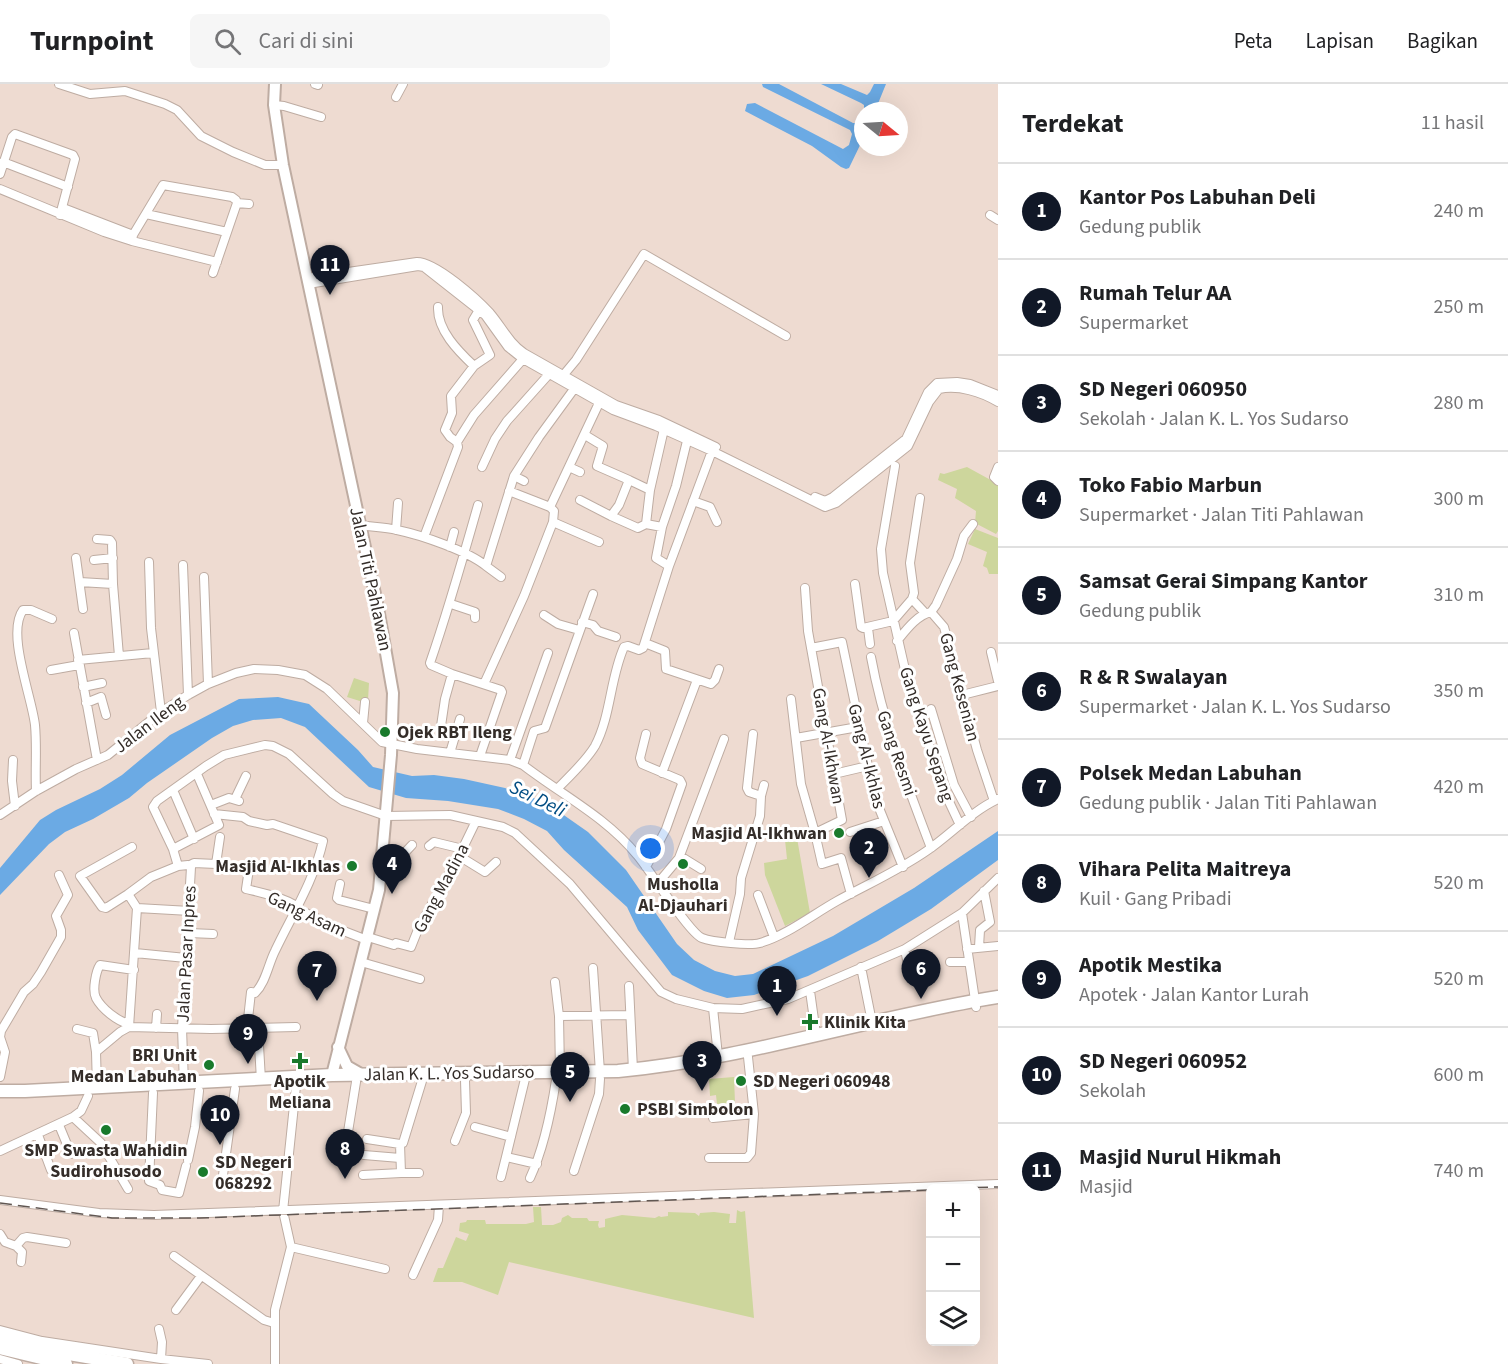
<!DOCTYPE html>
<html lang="id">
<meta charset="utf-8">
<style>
:root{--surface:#fff;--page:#f6f6f6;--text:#202124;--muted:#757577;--line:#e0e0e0;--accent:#111827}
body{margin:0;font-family:"Source Sans 3",sans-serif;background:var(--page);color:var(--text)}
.controls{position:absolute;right:18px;bottom:18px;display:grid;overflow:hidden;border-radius:9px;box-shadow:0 6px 24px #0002}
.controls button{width:54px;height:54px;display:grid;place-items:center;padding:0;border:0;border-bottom:2px solid var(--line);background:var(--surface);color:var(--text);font:30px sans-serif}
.compass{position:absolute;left:854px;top:18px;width:54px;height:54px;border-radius:50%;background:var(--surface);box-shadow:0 6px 24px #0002;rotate:108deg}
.you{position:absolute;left:651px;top:765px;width:21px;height:21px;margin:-15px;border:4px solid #fff;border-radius:50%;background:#1a73e8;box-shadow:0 0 0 9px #1a73e833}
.badge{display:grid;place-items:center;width:39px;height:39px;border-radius:50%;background:var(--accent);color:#fff;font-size:20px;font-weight:700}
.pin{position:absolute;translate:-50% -50px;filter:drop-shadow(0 2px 3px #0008)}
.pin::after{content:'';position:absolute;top:32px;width:21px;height:18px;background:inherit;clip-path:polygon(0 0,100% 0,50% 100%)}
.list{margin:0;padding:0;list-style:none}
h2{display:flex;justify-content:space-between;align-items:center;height:78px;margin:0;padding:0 24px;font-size:26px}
h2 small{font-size:20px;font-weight:400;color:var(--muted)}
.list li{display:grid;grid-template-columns:39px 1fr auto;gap:18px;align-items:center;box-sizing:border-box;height:96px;padding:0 24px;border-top:2px solid var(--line)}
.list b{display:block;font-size:22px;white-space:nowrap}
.list p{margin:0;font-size:20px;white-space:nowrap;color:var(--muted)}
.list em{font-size:20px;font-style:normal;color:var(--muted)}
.icon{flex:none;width:33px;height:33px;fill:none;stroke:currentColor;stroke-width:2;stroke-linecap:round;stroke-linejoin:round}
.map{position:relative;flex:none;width:998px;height:1280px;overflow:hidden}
header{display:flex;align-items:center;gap:36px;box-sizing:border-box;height:84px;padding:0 30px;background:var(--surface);border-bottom:2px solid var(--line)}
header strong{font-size:28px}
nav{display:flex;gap:33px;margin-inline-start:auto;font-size:21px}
.search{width:420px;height:54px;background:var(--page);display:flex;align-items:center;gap:15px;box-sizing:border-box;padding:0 21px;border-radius:9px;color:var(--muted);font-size:22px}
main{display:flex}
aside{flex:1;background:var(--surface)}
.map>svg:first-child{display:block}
</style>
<header>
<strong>Turnpoint</strong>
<div class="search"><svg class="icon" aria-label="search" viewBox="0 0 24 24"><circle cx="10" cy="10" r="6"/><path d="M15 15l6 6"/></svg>Cari di sini</div>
<nav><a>Peta</a><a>Lapisan</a><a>Bagikan</a></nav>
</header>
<main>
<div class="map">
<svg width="998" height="1280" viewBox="0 0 998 1280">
<rect width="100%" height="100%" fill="#eedbd1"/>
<!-- green -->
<path fill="#cdd69c" d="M967 383 998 400V447L996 450 975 439 976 427 955 414 957 405 938 396 940 389 944 390Z
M975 445 998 454V490H989L987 484 983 482 987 468 968 460Z
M354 594 369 599 368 616 363 618 347 613Z
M797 754 810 829 785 842 765 791 764 779 787 775 785 756Z
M734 993 735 1019 717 1020 716 1011 710 1012 709 995Z
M533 1123H541L542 1141H553L561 1138 562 1134 568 1131 572 1134H587L589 1137H599L598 1141 599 1144 605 1143V1135L622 1131 655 1134 659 1132 661 1133 668 1132V1128L695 1129 699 1132 700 1129 714 1128 730 1130 729 1139H736L737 1126 741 1128 745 1127 754 1234 509 1178 498 1211 462 1198H433L438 1184H443L456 1153 466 1157 469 1150 459 1147 460 1139 466 1138 467 1136H485L486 1140H526L534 1138Z"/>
<!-- water -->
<path fill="#6baae4" d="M762 0H779L853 39H858L863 30V55L849 84 846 85 841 83 812 62 745 27 747 20 755 19 843 65 849 61 852 50 850 46 763 3Z
M821 0H841L867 11 870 8 874 0H886L875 27H864V21L861 19Z
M278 613 309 620 358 666 373 683 412 692 434 691 464 695 505 704 532 713 558 727 588 748 626 786 677 860 694 876 715 887 735 892 753 890 833 852 914 804 998 747V776L931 825 878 857 808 892 754 911 727 914 704 907 672 891 638 846 627 823 564 766 547 747 524 735 498 725 448 717 406 714 369 703 305 643 281 634 253 636 233 642 212 654 147 699 129 714 93 735 65 748 49 760 0 811V784L40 736 56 726 100 705 122 691 170 651 239 615Z"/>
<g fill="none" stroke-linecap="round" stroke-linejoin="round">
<!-- minor casing -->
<g stroke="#beaca2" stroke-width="10">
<path id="minor" d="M59 0 90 10 125 7 165 20 177 26 201 52 233 68 265 81H283
M315 0 318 1
M396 13 403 0
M274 21 284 22 321 33
M3 78 68 103
M0 90 12 53 15 50 73 71 75 75 60 131
M0 105 104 148 132 157 217 178
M63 124 133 151
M146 130 227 148
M990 131 998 136
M132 157 133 151 163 101 232 113 236 116 237 119 249 120
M213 189 237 119
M307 194 417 178C436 178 477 215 490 229 502 243 509 259 524 269L616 321 659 336 716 363
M308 200 418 182 424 183 485 231 508 263 523 275 613 326 656 342 712 367 825 423 836 419 908 362 929 318 939 305C959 301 981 308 998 318
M438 223C437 246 458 267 474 282
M561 294 576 276 644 170 786 252
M457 358 474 331 523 275
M895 382 881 465 883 489 906 590 944 707 960 741
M482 383 495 355 507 337 550 289
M569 383 580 388
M998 383 994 393 998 397
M514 392 524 397
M629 396 650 406 646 440
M650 406 664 345
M815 413 825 417 833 413 906 355 928 308 937 299 957 298 970 300 998 311
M580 416 611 432 619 421 629 396 597 382 603 362 585 351
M693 417 710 423 717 438
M478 421C463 474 448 527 430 579L431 581 452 590 501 606 502 608 480 672
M550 423 599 319
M611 432 638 444 646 440 662 443 656 474 669 482
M553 438 599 458
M359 441C372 443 385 443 397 446 421 451 468 467 486 482L514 392 539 353 574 305
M662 443 676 402 687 357
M396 446 398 419
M424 453 458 363 457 358 450 353 445 346 452 329 451 312 474 282 490 271 473 236 479 226
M97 455 110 456 112 459 113 500 119 572
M450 463 454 448
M76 474 83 525
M94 476 113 474
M149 478 151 544 161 628
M183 481 188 611
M486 482 501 493
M204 493 208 600
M80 498 113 500
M855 500 861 543 863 544 893 537 912 515 914 509 910 479 920 414
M805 504 808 547 842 736 815 749 822 780 841 774 851 810
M912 515 925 529
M451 520 475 528V534
M931 528 944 543 977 666 994 717
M544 531 558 540 579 546
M582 538 593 541 598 547 616 553
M868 544 870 560
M74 549 97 676
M897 557C906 546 917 531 931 528L936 521 957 475 964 452 973 440
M645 559 665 567 666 585 711 600 715 596 719 585
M811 564 842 558 868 682 879 724 903 783
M991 568 998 597
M871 573C883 639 907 701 931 764
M78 576 153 569
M51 586 79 581
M484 600 524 512 553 438 554 427 550 423 509 407
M83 603 102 599
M962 611 998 602
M791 615 801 700 815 749 803 753 796 749
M86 619 101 613 106 631
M931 625 954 701 971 733
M363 639 365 618
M441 642 445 615 452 590
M646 650 640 674 642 680 680 696 682 700 666 745 646 783
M796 654 858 643
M450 669 460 635
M13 676 12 697 15 722
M510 676 548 569
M523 681 534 647 545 644 593 510
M662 689 697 596
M834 690 868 682
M558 704C570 692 586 677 595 662 611 632 610 594 624 563L628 562 639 566 643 564 669 482 712 367
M173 706 194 755
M36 707C35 685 37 663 35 641 32 613 6 549 23 526H31L52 535
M761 712 764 701
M235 715 246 692
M211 721 229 714 239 717
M214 730 243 733 249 737 267 741 273 740 323 757C314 797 292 831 275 867 268 881 266 898 255 909L251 908 247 944
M0 731 36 707 76 685 108 671 161 628 188 611 208 600 236 589 254 585 278 586 305 591 327 605 382 658 417 665 510 676 523 681C562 711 606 733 637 771 650 786 689 849 702 854 712 858 750 862 760 859 787 851 812 831 837 817 868 800 898 787 928 766 951 750 972 727 998 715
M850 748 884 737
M429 762 434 758 463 765
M173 765 219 741 197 690
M459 772 485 788 496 778
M680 772 701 785
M383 779H395L412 761
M190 781 194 779 216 780 220 753
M249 785 246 805C262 809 292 815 302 827L341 846 367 856
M658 799 679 774 724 655
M340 800 337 814 339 816 374 825
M128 810 151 793 178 782
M758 811 774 853
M137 824 190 827
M962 829 976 923
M189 849 213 850
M368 853 394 861 396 859 411 863 419 843 459 772 476 737
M729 858 740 810 741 794 760 732 761 712 749 708 747 704 753 650
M979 863 980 846 990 838 984 807
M905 865 910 892
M967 865 998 862
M135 869 186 874
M361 878 420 895
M950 878H968
M861 883 872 938
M593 884 600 988
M555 898 559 932
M629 902 633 986
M810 907 816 950
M713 924 718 972
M129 940C117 937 102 925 96 914 92 906 96 887 100 881L134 886
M129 943 137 824 128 810 106 824 102 823 80 792 132 763
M156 944 157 930
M258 944 261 996
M77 945 93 949 96 968
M560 988 559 932 629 931
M0 993 5 968 0 953 1 947 24 908 33 900 41 888 61 853V846L56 832 68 811 59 791
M525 995 506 1073 537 1080
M184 1000 182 944 191 783 188 781 178 782 173 765 153 723 157 717 206 682 224 671 265 661 273 662 289 670 333 710 343 717 386 732 450 731 503 743 515 749 570 800 661 908 676 915 713 924 742 925 788 915 905 865 962 829 998 794
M97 1004 96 968 120 948 129 943 211 945 296 943
M153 1009 149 1097 160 1101 162 1106 179 1109 186 1082
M73 1033 101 1059 128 1105
M713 1034 754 1030
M59 1041 71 1070
M475 1043 511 1053
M38 1051 51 1086
M367 1055 400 1060
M455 1057 466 1029 465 996
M0 1067 73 1033 81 1027 88 1012
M364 1071 400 1074
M709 1074H747L751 1069 754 1030 748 973
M188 1076 195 1043 199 1007
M343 1079 356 998
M574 1087 599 1010 600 995
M401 1089H419
M223 1091 235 1005
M363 1091 401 1089 400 1060 403 1059 422 997
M501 1093 506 1073
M530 1094C544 1064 551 1029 556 996
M0 1116 99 1129 154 1131 998 1100
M0 1150 5 1158 16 1162 23 1154 27 1153 66 1159
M16 1162 22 1168 21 1178
M291 1163 385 1185
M174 1172 264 1236 274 1239
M413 1191 438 1136 439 1121
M176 1226 201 1192
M159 1245 162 1258 161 1275
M0 1246 42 1257 161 1275 208 1280
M0 1275 18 1280
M275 1280V1226L291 1163 283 1127 296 1002"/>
</g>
<!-- major casing -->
<g stroke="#beaca2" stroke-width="14">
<path id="major" d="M275 0 274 21 283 81 378 524 393 609 391 671 379 806 332 991
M338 963 347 982 361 990"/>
</g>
<!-- highway casing -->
<g stroke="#beaca2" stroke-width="15">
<path id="highway" d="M0 1007H25L332 991 618 987C746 975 871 933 998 913
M0 1255 63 1269 127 1280
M0 1264 66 1280"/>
</g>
<!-- minor -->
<use href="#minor" stroke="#fff" stroke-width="8"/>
<!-- major -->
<use href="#major" stroke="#fff" stroke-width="10"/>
<!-- highway -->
<use href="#highway" stroke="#fff" stroke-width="12"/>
<!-- rail -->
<path stroke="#615752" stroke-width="1.5" stroke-dasharray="12 6" stroke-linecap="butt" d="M958 1104 998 1103
M0 1119 112 1134H200L930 1106"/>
</g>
<!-- markers -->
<g fill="#197a2c" stroke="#fff" stroke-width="2">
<circle cx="385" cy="648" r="6"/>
<circle cx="839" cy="749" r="6"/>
<circle cx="683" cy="780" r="6"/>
<circle cx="352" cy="782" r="6"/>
<path d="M807 929h6v6h6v6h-6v6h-6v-6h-6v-6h6z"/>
<path d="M297 968h6v6h6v6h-6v6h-6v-6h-6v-6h6z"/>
<circle cx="209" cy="981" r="6"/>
<circle cx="741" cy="997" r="6"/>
<circle cx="625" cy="1025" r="6"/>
<circle cx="106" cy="1046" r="6"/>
<circle cx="203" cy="1088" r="6"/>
</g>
<g text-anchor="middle" stroke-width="6" stroke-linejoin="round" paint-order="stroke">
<!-- street labels -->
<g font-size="18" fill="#342d29" stroke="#fff">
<text transform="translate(371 495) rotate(78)" y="6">Jalan Titi Pahlawan</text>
<text transform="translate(960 603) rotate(75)" y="6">Gang Kesenian</text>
<text transform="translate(149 640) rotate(-37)" y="6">Jalan Ileng</text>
<text transform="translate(927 650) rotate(72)" y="6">Gang Kayu Sepang</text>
<text transform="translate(829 662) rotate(80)" y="6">Gang Al-Ikhwan</text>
<text transform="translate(897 669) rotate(71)" y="6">Gang Resmi</text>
<text transform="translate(867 672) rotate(76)" y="6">Gang Al-Ikhlas</text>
<text transform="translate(441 804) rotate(-62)" y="6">Gang Madina</text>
<text transform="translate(307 830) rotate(25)" y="6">Gang Asam</text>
<text transform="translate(186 870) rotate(-87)" y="6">Jalan Pasar Inpres</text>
<text transform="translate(449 989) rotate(-1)" y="6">Jalan K. L. Yos Sudarso</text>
</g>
<!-- poi labels -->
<g font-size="18" font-weight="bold" fill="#342d29" stroke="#fff" text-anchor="start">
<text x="397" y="654">Ojek RBT Ileng</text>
<text x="827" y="755" text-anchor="end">Masjid Al-Ikhwan</text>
<text x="340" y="788" text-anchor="end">Masjid Al-Ikhlas</text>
<text x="683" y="806" text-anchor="middle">Musholla<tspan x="683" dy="21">Al-Djauhari</tspan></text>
<text x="824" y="944">Klinik Kita</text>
<text x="197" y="977" text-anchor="end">BRI Unit<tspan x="197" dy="21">Medan Labuhan</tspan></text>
<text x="300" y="1003" text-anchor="middle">Apotik<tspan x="300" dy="21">Meliana</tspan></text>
<text x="753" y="1003">SD Negeri 060948</text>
<text x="637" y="1031">PSBI Simbolon</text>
<text x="106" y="1072" text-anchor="middle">SMP Swasta Wahidin<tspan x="106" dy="21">Sudirohusodo</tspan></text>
<text x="215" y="1084">SD Negeri<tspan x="215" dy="21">068292</tspan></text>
</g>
<!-- water labels -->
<g font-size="20" font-style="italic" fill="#014d83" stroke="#fff">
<text transform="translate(538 714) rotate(26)" y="7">Sei Deli</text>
</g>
</g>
</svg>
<div class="controls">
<button>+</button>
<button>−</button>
<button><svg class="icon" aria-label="layers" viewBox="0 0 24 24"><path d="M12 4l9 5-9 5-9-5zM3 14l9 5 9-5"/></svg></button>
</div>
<svg class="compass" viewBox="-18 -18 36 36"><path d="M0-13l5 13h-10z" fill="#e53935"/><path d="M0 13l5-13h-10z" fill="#757577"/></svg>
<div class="you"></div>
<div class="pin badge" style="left:777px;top:932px">1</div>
<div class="pin badge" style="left:869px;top:794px">2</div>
<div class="pin badge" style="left:702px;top:1007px">3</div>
<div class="pin badge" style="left:392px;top:810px">4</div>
<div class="pin badge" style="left:570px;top:1018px">5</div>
<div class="pin badge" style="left:921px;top:915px">6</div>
<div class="pin badge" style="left:317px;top:917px">7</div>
<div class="pin badge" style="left:345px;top:1095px">8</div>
<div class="pin badge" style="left:248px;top:980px">9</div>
<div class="pin badge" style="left:220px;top:1061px">10</div>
<div class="pin badge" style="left:330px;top:211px">11</div>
</div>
<aside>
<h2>Terdekat<small>11 hasil</small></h2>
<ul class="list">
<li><span class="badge">1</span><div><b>Kantor Pos Labuhan Deli</b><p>Gedung publik</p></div><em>240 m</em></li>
<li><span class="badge">2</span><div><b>Rumah Telur AA</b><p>Supermarket</p></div><em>250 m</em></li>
<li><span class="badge">3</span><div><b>SD Negeri 060950</b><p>Sekolah · Jalan K. L. Yos Sudarso</p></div><em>280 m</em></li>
<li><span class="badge">4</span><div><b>Toko Fabio Marbun</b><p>Supermarket · Jalan Titi Pahlawan</p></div><em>300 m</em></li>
<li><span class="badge">5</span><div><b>Samsat Gerai Simpang Kantor</b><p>Gedung publik</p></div><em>310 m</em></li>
<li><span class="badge">6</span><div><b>R &amp; R Swalayan</b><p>Supermarket · Jalan K. L. Yos Sudarso</p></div><em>350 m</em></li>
<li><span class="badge">7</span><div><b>Polsek Medan Labuhan</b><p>Gedung publik · Jalan Titi Pahlawan</p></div><em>420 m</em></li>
<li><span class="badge">8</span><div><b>Vihara Pelita Maitreya</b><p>Kuil · Gang Pribadi</p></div><em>520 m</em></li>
<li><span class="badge">9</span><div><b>Apotik Mestika</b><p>Apotek · Jalan Kantor Lurah</p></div><em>520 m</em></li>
<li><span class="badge">10</span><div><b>SD Negeri 060952</b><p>Sekolah</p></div><em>600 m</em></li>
<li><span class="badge">11</span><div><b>Masjid Nurul Hikmah</b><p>Masjid</p></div><em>740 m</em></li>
</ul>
</aside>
</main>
